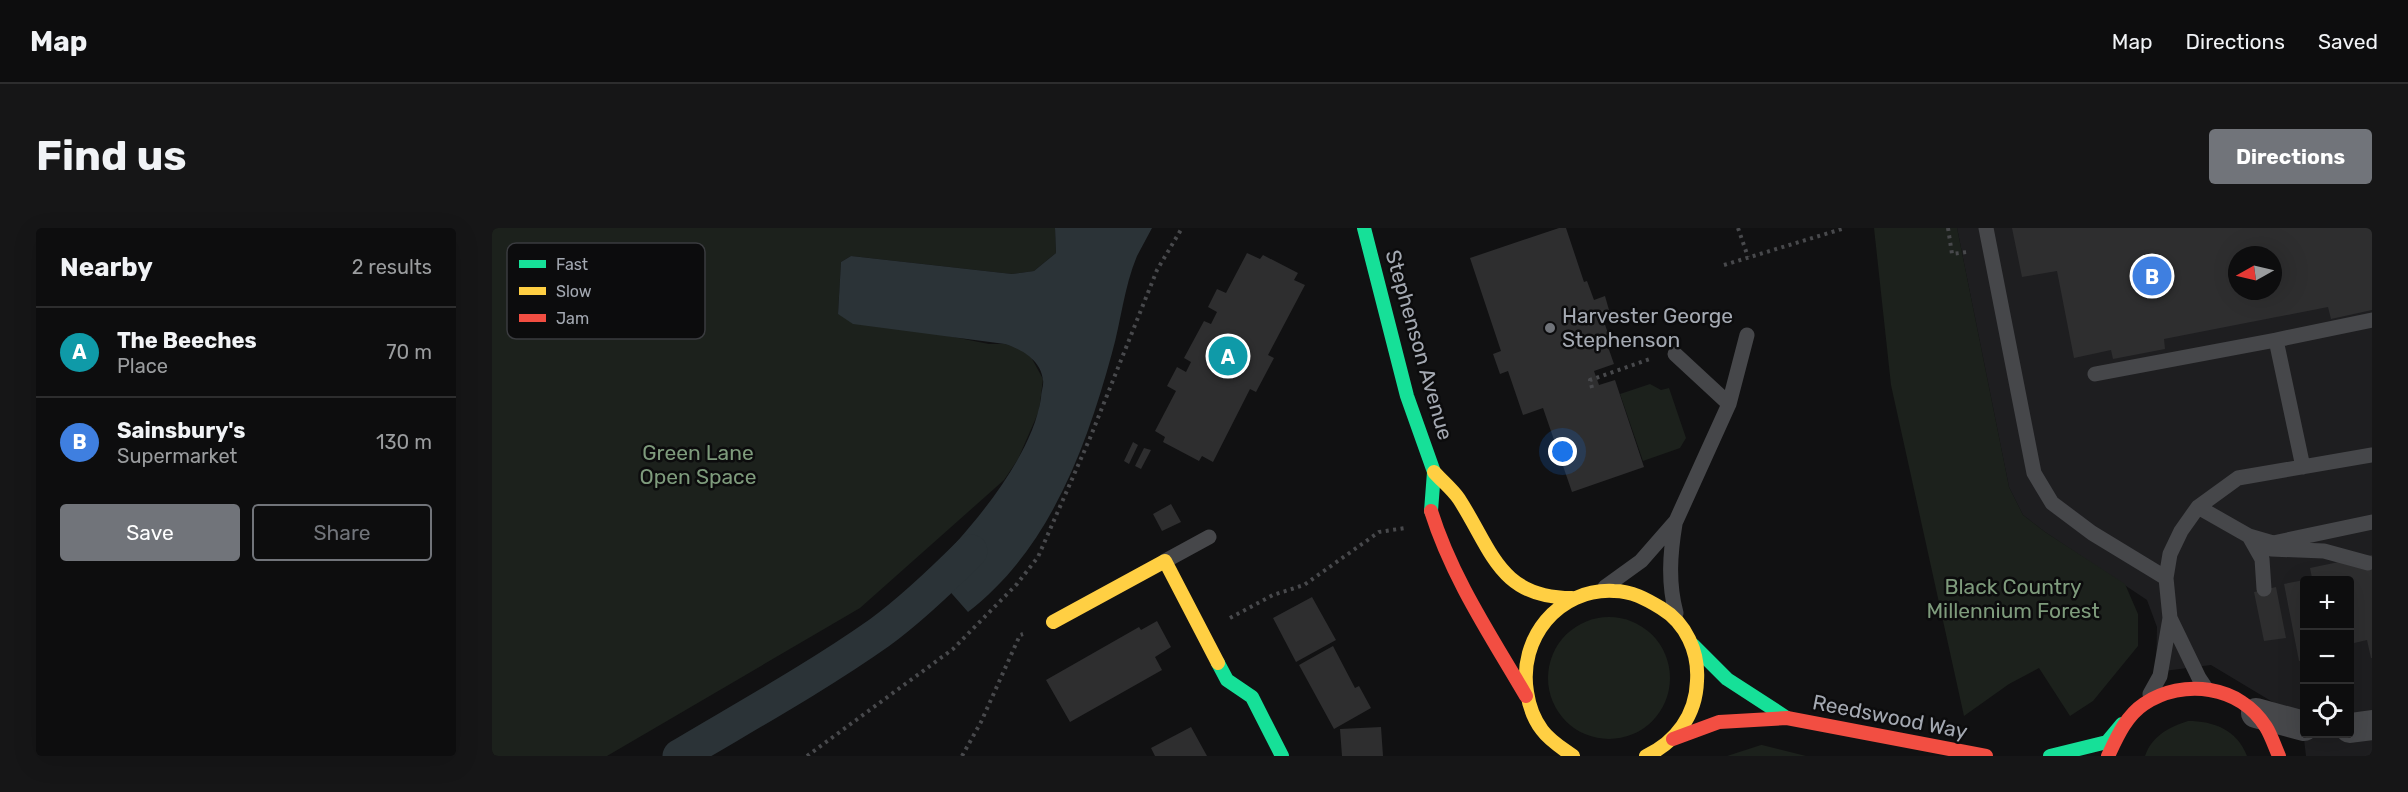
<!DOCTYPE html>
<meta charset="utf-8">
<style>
:root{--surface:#0d0d0e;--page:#161617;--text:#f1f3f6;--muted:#9a9c9e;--line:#2d2d2e;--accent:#71747a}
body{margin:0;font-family:Rubik,sans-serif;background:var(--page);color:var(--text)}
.controls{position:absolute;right:18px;bottom:18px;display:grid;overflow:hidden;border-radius:6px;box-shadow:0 6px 24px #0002}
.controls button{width:54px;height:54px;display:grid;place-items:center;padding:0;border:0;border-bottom:2px solid var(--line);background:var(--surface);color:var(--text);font:30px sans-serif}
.compass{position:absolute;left:1736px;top:18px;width:54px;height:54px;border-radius:50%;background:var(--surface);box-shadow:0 6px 24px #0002;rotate:262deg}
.you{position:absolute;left:1071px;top:224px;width:21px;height:21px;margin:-15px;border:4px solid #fff;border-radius:50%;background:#1a73e8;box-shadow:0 0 0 9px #1a73e833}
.badge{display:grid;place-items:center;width:39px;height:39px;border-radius:50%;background:var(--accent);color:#fff;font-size:20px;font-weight:700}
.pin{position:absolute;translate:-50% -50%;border:3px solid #fff;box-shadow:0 2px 6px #0006}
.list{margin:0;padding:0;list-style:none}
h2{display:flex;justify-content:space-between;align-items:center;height:78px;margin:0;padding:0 24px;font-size:26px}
h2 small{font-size:20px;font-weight:400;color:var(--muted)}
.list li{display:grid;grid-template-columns:39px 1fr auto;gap:18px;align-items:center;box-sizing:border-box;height:90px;padding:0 24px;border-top:2px solid var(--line)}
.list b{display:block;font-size:22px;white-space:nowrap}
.list p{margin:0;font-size:20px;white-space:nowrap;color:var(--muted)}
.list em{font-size:20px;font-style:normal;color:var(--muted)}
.actions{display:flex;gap:12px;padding:18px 24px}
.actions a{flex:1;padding:14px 0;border:2px solid var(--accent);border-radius:6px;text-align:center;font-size:21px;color:var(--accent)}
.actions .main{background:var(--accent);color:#fff}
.icon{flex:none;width:33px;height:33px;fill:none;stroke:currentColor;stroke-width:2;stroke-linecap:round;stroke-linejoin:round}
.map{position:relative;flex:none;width:1880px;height:528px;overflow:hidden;border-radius:6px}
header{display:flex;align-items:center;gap:36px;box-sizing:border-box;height:84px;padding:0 30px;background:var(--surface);border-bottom:2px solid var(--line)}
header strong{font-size:28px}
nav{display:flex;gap:33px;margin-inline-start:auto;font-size:21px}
.intro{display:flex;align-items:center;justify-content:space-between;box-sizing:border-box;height:144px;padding:0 36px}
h1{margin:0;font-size:42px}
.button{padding:15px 27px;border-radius:6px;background:var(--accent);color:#fff;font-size:21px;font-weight:700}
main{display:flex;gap:36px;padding:0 36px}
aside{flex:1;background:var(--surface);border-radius:6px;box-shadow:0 6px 24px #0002}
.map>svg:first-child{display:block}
</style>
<header>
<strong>Map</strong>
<nav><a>Map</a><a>Directions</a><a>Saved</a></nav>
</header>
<div class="intro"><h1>Find us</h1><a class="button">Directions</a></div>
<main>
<aside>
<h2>Nearby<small>2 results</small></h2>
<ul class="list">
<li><span class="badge" style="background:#0f9aa8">A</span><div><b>The Beeches</b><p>Place</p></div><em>70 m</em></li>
<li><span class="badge" style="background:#3f7fe0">B</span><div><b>Sainsbury's</b><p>Supermarket</p></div><em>130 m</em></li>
</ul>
<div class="actions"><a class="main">Save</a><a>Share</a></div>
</aside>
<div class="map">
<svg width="1880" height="528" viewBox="0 0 1880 528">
<rect width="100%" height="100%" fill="#111112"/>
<!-- built -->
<path fill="#1e1e20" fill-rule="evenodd" d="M1465 0H1880V528H1814L1809 486 1784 476 1719 437 1664 444 1665 399 1655 372 1553 304 1531 287 1517 259ZM1745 27H1781V63H1745ZM1812 352H1858V506H1812Z"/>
<!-- green -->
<path fill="#1c211c" d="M0 0H563L564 25 542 43 520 46 359 28 349 34 346 86 497 116H513L529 121 539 129 551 151 547 183 526 231 512 252 368 380 115 528H0Z
M1382 0H1465L1517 259 1531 287 1553 304 1633 356 1646 386V418L1601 473 1578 488 1547 440 1517 456 1472 488 1399 157Z
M1158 156 1169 162 1177 160 1194 210 1188 220 1151 233 1128 166Z
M1056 450a61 61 0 1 1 122 0a61 61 0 1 1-122 0Z
M1696 493C1722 493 1745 502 1755 528H1653C1660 508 1677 499 1696 493Z
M1269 517H1270L1314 528H1235Z"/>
<!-- water -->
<path fill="#2b3337" d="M563 0H660C655 9 650 19 645 28 632 59 629 93 620 125 594 220 557 322 476 384L439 342C480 299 540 230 549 170 549 164 552 157 551 152 549 132 529 121 513 116L361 96 346 86 349 34 359 28 520 46 542 43 564 25Z"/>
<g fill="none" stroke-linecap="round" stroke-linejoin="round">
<!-- canal -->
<path stroke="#2b3337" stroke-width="33" d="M187 528C254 488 323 450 387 405 420 381 450 352 479 323"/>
</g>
<!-- building -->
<path fill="#2e2e2f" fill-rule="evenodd" d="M1067 0H1074L1092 54 1095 53 1102 72 1113 68 1117 82 1109 85 1119 114 1115 116 1122 136 1102 143 1107 157 1123 152 1152 239 1080 264 1051 180 1031 187 1016 143 1008 146 1001 126 1009 123 978 30Z
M1520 0H1880V82L1839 91 1836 79 1672 111 1673 121 1621 131 1619 122 1582 130 1565 43 1530 49ZM1745 27H1781V63H1745Z
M755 25 768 31 771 27 806 45 802 52 813 57 776 127 782 130 764 164 758 161 721 234 710 228 707 233 671 214 673 209 663 203 684 163 675 158 685 139 694 144 699 134 692 130 712 93 719 96 725 84 716 79 725 61 734 65Z
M641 214 646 217 637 236 632 233Z
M652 220 659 222 649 241 643 238Z
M679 276 689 294 670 303 661 286Z
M1880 327V430H1879L1875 412 1858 416V352L1815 351 1820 350 1818 340Z
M1812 352V432L1807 433 1792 356Z
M1784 359 1794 410 1772 413 1762 364Z
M820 369 844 412 804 434 781 390Z
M665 393 679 419 663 429 670 442 578 494 554 452 647 399 649 402Z
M841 418 863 460 867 458 879 480 842 501 807 437Z
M699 499 715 528H663L659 520Z
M889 499 891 528H850L848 501Z"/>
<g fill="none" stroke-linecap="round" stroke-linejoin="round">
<!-- path -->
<path stroke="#48494c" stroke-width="4" stroke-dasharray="3 4.5" stroke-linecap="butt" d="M1246 0 1256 29
M1456 0 1460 26 1475 24
M1232 37 1353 0
M1100 160 1098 152 1161 130
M738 390 781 367 812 357 887 304 913 300
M315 528 461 421 525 356 546 329 598 210 665 42 690 0
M470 528 489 494 528 407 531 406"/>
<!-- lane -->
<path stroke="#46474a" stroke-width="15" d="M1494 0 1542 245 1560 275 1600 305 1674 350
M1183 126 1237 176
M1603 146 1784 112
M1811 239 1784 112 1880 92
M1706 279 1757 308 1781 315 1880 294
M1183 296C1178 326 1176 355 1184 385
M1757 308 1770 331 1772 361
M1779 321 1832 323 1876 335
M673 333 717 309
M1113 359 1149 333 1184 293 1237 176 1255 107
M1678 390 1707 450 1713 459
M1658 466 1668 448 1678 390 1674 350 1678 326 1689 303 1706 279 1746 250 1880 227"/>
<!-- street -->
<path stroke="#46474a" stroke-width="30" d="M1764 485 1812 498
M1858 500 1880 497"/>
<!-- fast -->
<path stroke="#16e098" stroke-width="14" d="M872 0 915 168 942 244 939 283
M1201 417 1235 451 1295 490
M726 435 735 452 760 469 790 528
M1558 528 1615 514 1630 496"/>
<!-- slow -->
<path stroke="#ffcf43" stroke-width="14" d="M942 244C950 253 960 261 967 271 1000 322 1007 370 1080 370
M561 394 673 333 726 435
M1081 528C1070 520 1058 513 1050 502 1041 490 1037 478 1035 464 1026 411 1066 360 1122 363 1140 363 1154 371 1169 380 1194 395 1207 424 1205 453 1204 487 1184 514 1154 528"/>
<!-- jam -->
<path stroke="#f24e42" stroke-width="14" d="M939 283C960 350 999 408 1034 468
M1181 511 1227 494 1295 490 1494 528
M1616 528C1625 509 1634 488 1652 476 1691 450 1748 457 1774 499 1779 507 1783 519 1787 528"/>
</g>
<!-- markers -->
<circle fill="#71747a" stroke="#0c0c0d" stroke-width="2" cx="1058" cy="100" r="6"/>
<g text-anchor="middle" stroke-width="5" stroke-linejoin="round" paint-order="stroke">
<!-- poi labels -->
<g font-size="21" fill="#a4a9b2" stroke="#0c0c0d" text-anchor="start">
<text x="1070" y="95">Harvester George<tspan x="1070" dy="24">Stephenson</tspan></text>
</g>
<!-- street labels -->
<g font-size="21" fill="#a4a9b2" stroke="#0c0c0d">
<text transform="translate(927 117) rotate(74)" y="7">Stephenson Avenue</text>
<text transform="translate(1398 489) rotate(11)" y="7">Reedswood Way</text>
</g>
<!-- park labels -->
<g font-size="21" fill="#7e9b7c" stroke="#0c0c0d">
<text x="206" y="232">Green Lane<tspan x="206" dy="24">Open Space</tspan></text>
<text x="1521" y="366">Black Country<tspan x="1521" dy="24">Millennium Forest</tspan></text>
</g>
</g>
<!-- legend -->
<rect x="15" y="15" width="198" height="96" rx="9" fill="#0c0c0d" stroke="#3a3b3f" stroke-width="1.5"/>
<rect x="27" y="32" width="27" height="8" fill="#16e098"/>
<rect x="27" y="59" width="27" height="8" fill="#ffcf43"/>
<rect x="27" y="86" width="27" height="8" fill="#f24e42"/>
<g font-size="16" fill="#a4a9b2">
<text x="64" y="42">Fast</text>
<text x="64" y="69">Slow</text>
<text x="64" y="96">Jam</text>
</g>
</svg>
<div class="controls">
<button>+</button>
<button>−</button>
<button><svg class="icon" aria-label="locate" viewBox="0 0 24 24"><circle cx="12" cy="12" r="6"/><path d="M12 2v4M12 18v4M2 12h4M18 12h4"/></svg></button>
</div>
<svg class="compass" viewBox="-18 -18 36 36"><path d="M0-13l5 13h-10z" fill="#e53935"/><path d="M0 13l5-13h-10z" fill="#9a9c9e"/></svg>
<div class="you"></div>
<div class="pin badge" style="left:736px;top:128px;background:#0f9aa8">A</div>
<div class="pin badge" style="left:1660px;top:48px;background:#3f7fe0">B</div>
</div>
</main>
